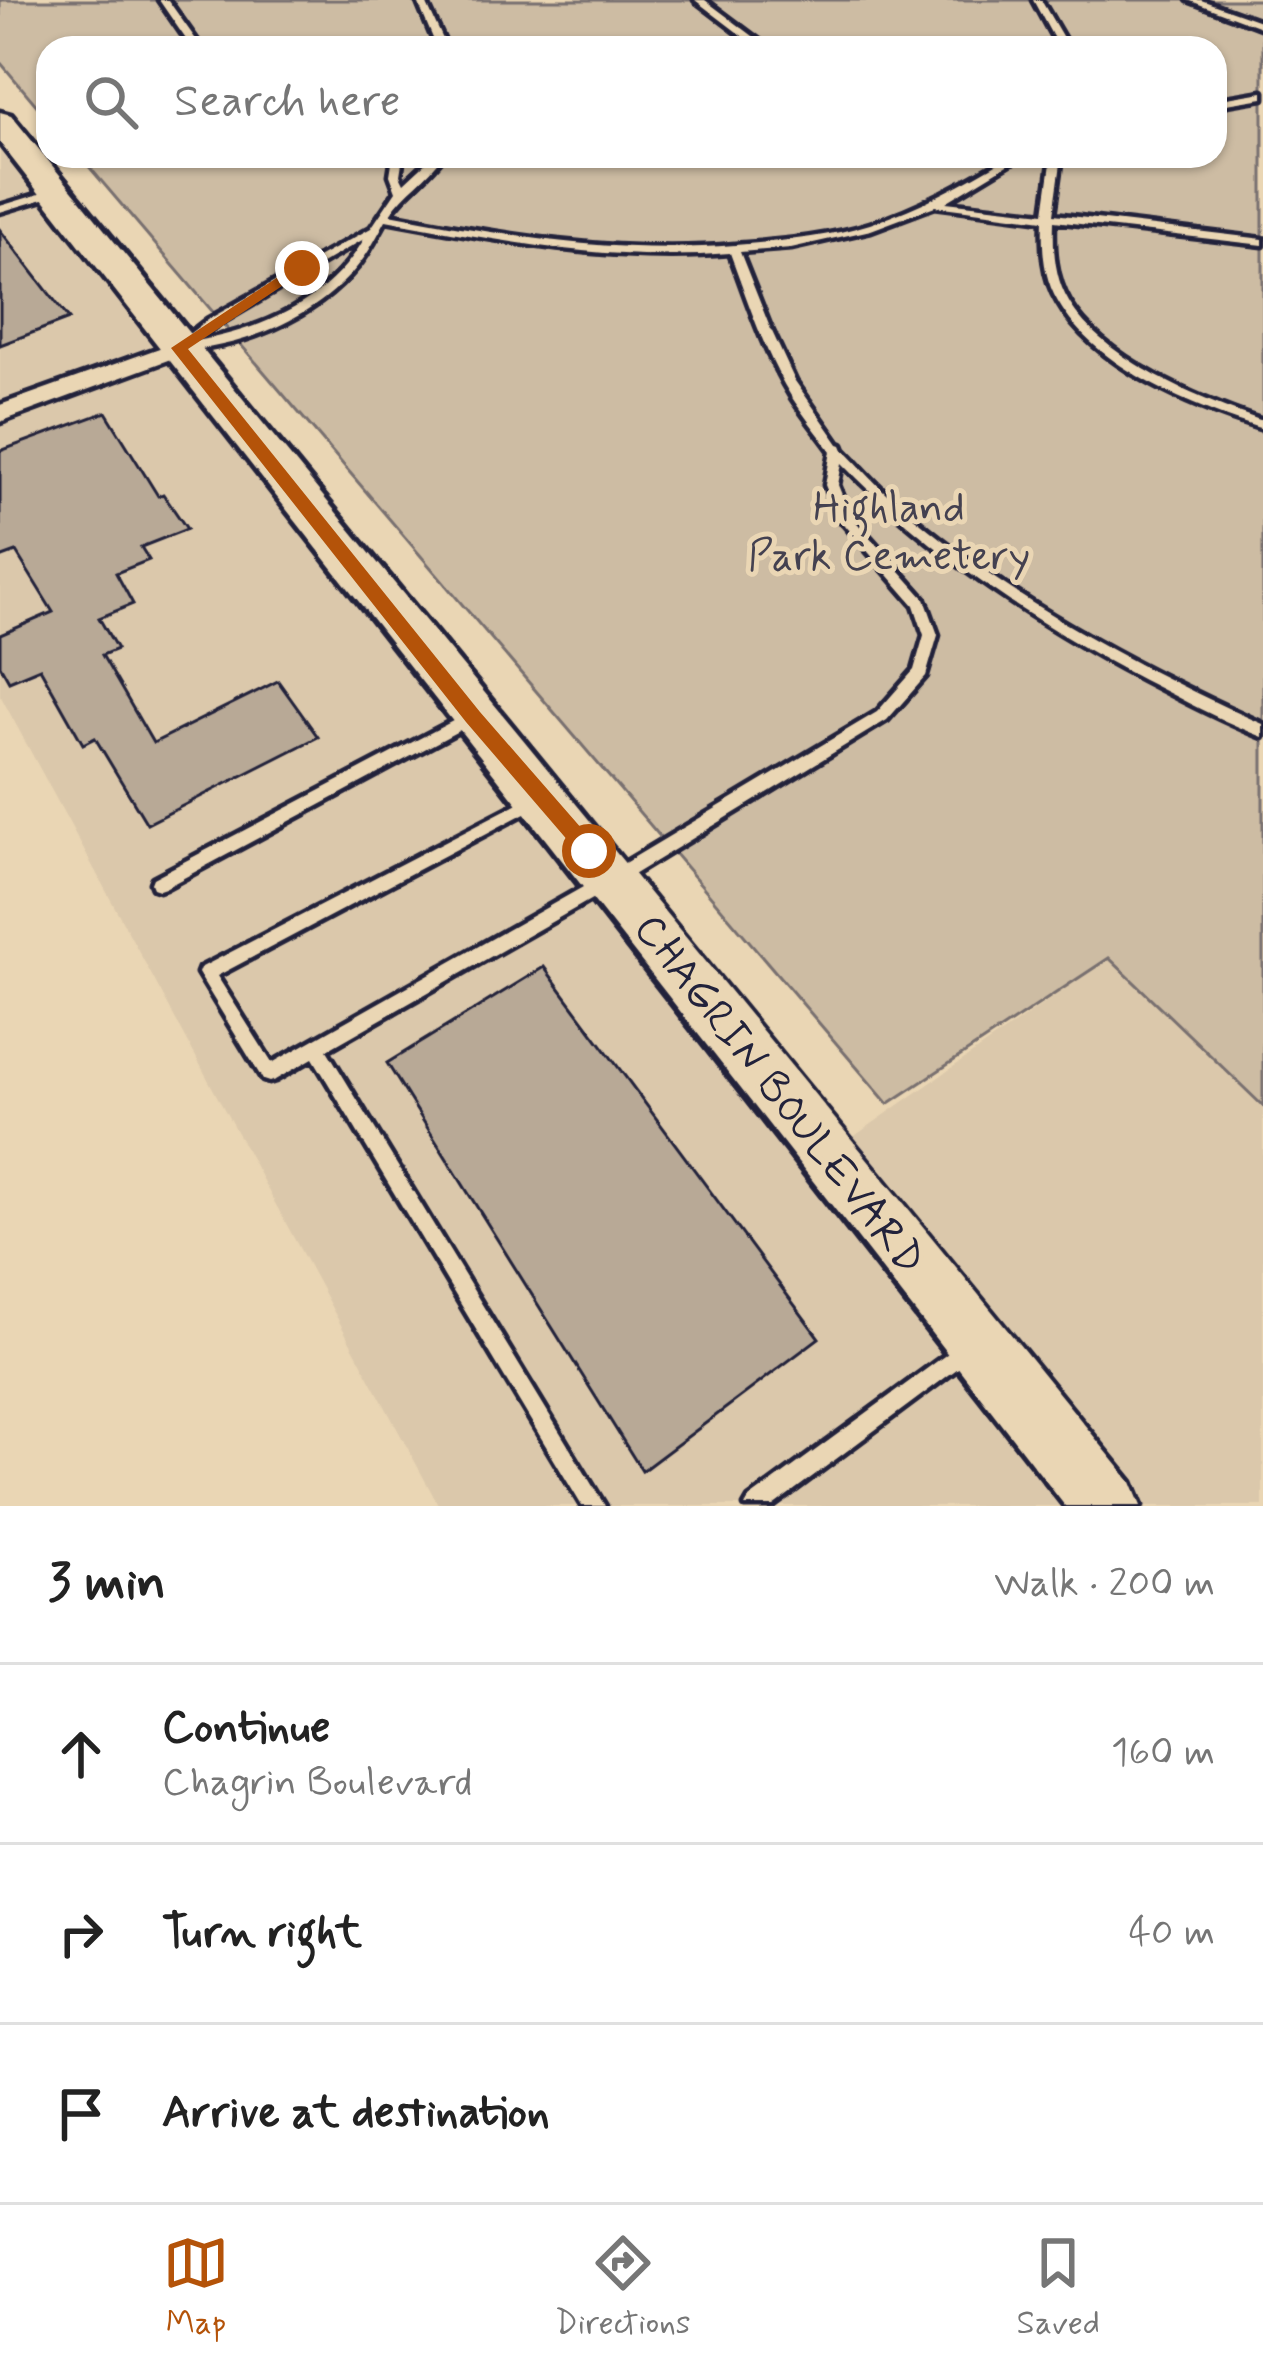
<!DOCTYPE html>
<meta charset="utf-8">
<style>
:root{--surface:#fff;--page:#f2f2f2;--text:#222;--muted:#767676;--line:#e0e0e0;--accent:#b45309}
body{margin:0;font-family:Mynerve,sans-serif;background:var(--page);color:var(--text)}
.stop{position:absolute;width:36px;height:36px;margin:-27px;border:9px solid #b45309;border-radius:50%;background:#fff}
.stop.end{background:#b45309;border-color:#fff;box-shadow:0 3px 12px #0008}
.list{margin:0;padding:0;list-style:none}
h2{display:flex;justify-content:space-between;align-items:center;height:156px;margin:0;padding:0 48px;font-size:51px}
h2 small{font-size:39px;font-weight:400;color:var(--muted)}
.list li{display:grid;grid-template-columns:78px 1fr auto;gap:36px;align-items:center;box-sizing:border-box;height:180px;padding:0 48px;border-top:3px solid var(--line)}
.list b{display:block;font-size:45px;white-space:nowrap}
.list p{margin:0;font-size:39px;white-space:nowrap;color:var(--muted)}
.list em{font-size:39px;font-style:normal;color:var(--muted)}
.icon{flex:none;width:66px;height:66px;fill:none;stroke:currentColor;stroke-width:2;stroke-linecap:round;stroke-linejoin:round}
.map{position:relative;flex:none;width:1263px;height:1506px;overflow:hidden}
.search{position:absolute;background:var(--surface);box-shadow:0 3px 9px #0004;left:36px;right:36px;top:36px;height:132px;display:flex;align-items:center;gap:30px;box-sizing:border-box;padding:0 42px;border-radius:36px;color:var(--muted);font-size:45px}
.sheet{height:696px;background:var(--surface)}
nav{display:flex;justify-content:space-around;align-items:center;box-sizing:border-box;height:168px;border-top:3px solid var(--line);background:var(--surface);font-size:33px;color:var(--muted)}
nav a{display:grid;justify-items:center;gap:6px}
nav .on{color:var(--accent)}
.map>svg:first-child{display:block}
</style>
<div class="map">
<svg width="1263" height="1506" viewBox="0 0 1263 1506">
<rect width="100%" height="100%" fill="#ead6b4"/>
<filter id="ink" filterUnits="userSpaceOnUse"><feTurbulence type="fractalNoise" baseFrequency=".00833" numOctaves="2"/><feDisplacementMap in="SourceGraphic" scale="24" xChannelSelector="R" yChannelSelector="G"/><feConvolveMatrix kernelMatrix="1 2 1 2 8 2 1 2 1" color-interpolation-filters="sRGB"/></filter>
<g filter="url(#ink)">
<!-- built -->
<path fill="#dbc8ab" d="M0 122 826 1156 1109 958 1263 1106V1506H439L0 695Z"/>
<!-- green -->
<path fill="#cdbca3" stroke="#786f6f" stroke-width="3" d="M0 0H1263V1106L1109 958 888 1104 80 156H1215V48H48V119L0 62Z"/>
<!-- building -->
<path fill="#b8a996" stroke="#22223b" stroke-width="3" d="M0 230 69 319 0 345Z
M106 412 158 496 163 494 187 529 141 547 149 560 116 573 133 604 99 618 117 649 102 655 153 743 278 681 318 737 147 824 95 738 83 744 40 668 9 681 0 665V635L53 612 16 552 0 558V451Z
M544 967 819 1338 642 1471 387 1063Z"/>
<g fill="none" stroke-linecap="round" stroke-linejoin="round">
<!-- service casing -->
<g stroke="#22223b" stroke-width="9">
<path id="service" d="M159 0H168L202 48H192Z
M417 0H425L447 48H437Z
M695 0H705L769 48H758Z
M1033 0H1041L1069 48H1059Z
M1188 0H1201L1263 22V28Z
M1263 92V98L1215 106V100Z
M393 156H403L400 175 404 183 433 156H443C428 178 405 191 390 214 503 236 620 255 735 245 780 241 826 238 870 224 921 207 964 183 1010 156H1022L946 202 1044 213 1052 156H1062L1054 214 1263 239V245L1054 221C1053 248 1054 277 1069 302 1103 360 1201 400 1263 421V429C1195 408 1095 368 1058 302 1043 277 1042 248 1043 220L935 206 871 230 791 248 740 252 769 325 795 381 839 444 842 445 844 450C861 467 877 486 896 502 1005 597 1132 665 1263 724V737C1229 724 1196 707 1163 690 1044 630 934 558 842 463L838 485 850 515 925 599 938 635 926 676 887 720 618 884 327 1050 605 1506H582L313 1058 275 1080 269 1082 263 1080 198 973 200 968 532 796H542L545 800 542 804 217 976 272 1063 606 874 877 712 914 670 924 635 914 605 838 517 825 485 831 451C818 433 803 415 791 396 764 352 748 301 730 253 615 263 498 241 386 220 377 236 369 253 357 267 315 319 240 349 175 351V345L207 320 371 228 396 191 390 175ZM364 239C329 301 263 330 195 341L215 326Z
M56 189 60 190V194L0 212V206Z
M470 712 475 714 477 718 475 722 165 888 159 890 153 888 151 883 153 878Z
M966 1340 973 1343 976 1350 973 1357 773 1506H745L749 1499Z"/>
</g>
<!-- minor casing -->
<g stroke="#22223b" stroke-width="9">
<path id="minor" d="M179 341 187 343V353L0 422V405Z"/>
</g>
<!-- primary casing -->
<g stroke="#22223b" stroke-width="9">
<path id="primary" d="M0 112 11 115C383 572 760 1024 1131 1482L1141 1506H1065C713 1049 354 598 0 143Z"/>
</g>
<!-- service -->
<use href="#service" fill="#ead6b4" fill-rule="evenodd"/>
<!-- minor -->
<use href="#minor" fill="#ead6b4" fill-rule="evenodd"/>
<!-- primary -->
<use href="#primary" fill="#ead6b4" fill-rule="evenodd"/>
</g>
</g>
<!-- route -->
<path fill="#b45309" d="M296 265 309 268 188 349 480 712 596 845V857H582L466 722 171 348Z"/>
<g text-anchor="middle" stroke-width="10" stroke-linejoin="round" paint-order="stroke">
<!-- park labels -->
<g font-size="42" fill="#444150" stroke="#ead6b4">
<text x="889" y="521">Highland<tspan x="889" dy="48">Park Cemetery</tspan></text>
</g>
<!-- street labels -->
<g font-size="42" fill="#22223b" stroke="#ead6b4">
<text transform="translate(781 1093) rotate(52)" y="15">CHAGRIN BOULEVARD</text>
</g>
</g>
</svg>
<div class="stop" style="left:589px;top:851px"></div>
<div class="stop end" style="left:302px;top:268px"></div>
<div class="search"><svg class="icon" aria-label="search" viewBox="0 0 24 24"><circle cx="10" cy="10" r="6"/><path d="M15 15l6 6"/></svg>Search here</div>
</div>
<section class="sheet">
<h2>3 min<small>Walk · 200 m</small></h2>
<ul class="list">
<li><svg class="icon" aria-label="ahead" viewBox="0 0 24 24"><path d="M12 20V5M6 11l6-6 6 6"/></svg><div><b>Continue</b><p>Chagrin Boulevard</p></div><em>160 m</em></li>
<li><svg class="icon" aria-label="right" viewBox="0 0 24 24"><path d="M7 20v-9h11M14 6l5 5-5 5"/></svg><div><b>Turn right</b></div><em>40 m</em></li>
<li><svg class="icon" aria-label="arrive" viewBox="0 0 24 24"><path d="M6 21V4h12l-3 4 3 4H6"/></svg><div><b>Arrive at destination</b></div></li>
</ul>
</section>
<nav>
<a class="on"><svg class="icon" aria-label="map" viewBox="0 0 24 24"><path d="M3 6l6-2 6 2 6-2v14l-6 2-6-2-6 2zM9 4v14M15 6v14"/></svg>Map</a>
<a><svg class="icon" aria-label="directions" viewBox="0 0 24 24"><path d="M12 3l9 9-9 9-9-9zM9 14v-3h6M13 9l2 2-2 2"/></svg>Directions</a>
<a><svg class="icon" aria-label="saved" viewBox="0 0 24 24"><path d="M7 4h10v16l-5-4-5 4z"/></svg>Saved</a>
</nav>
